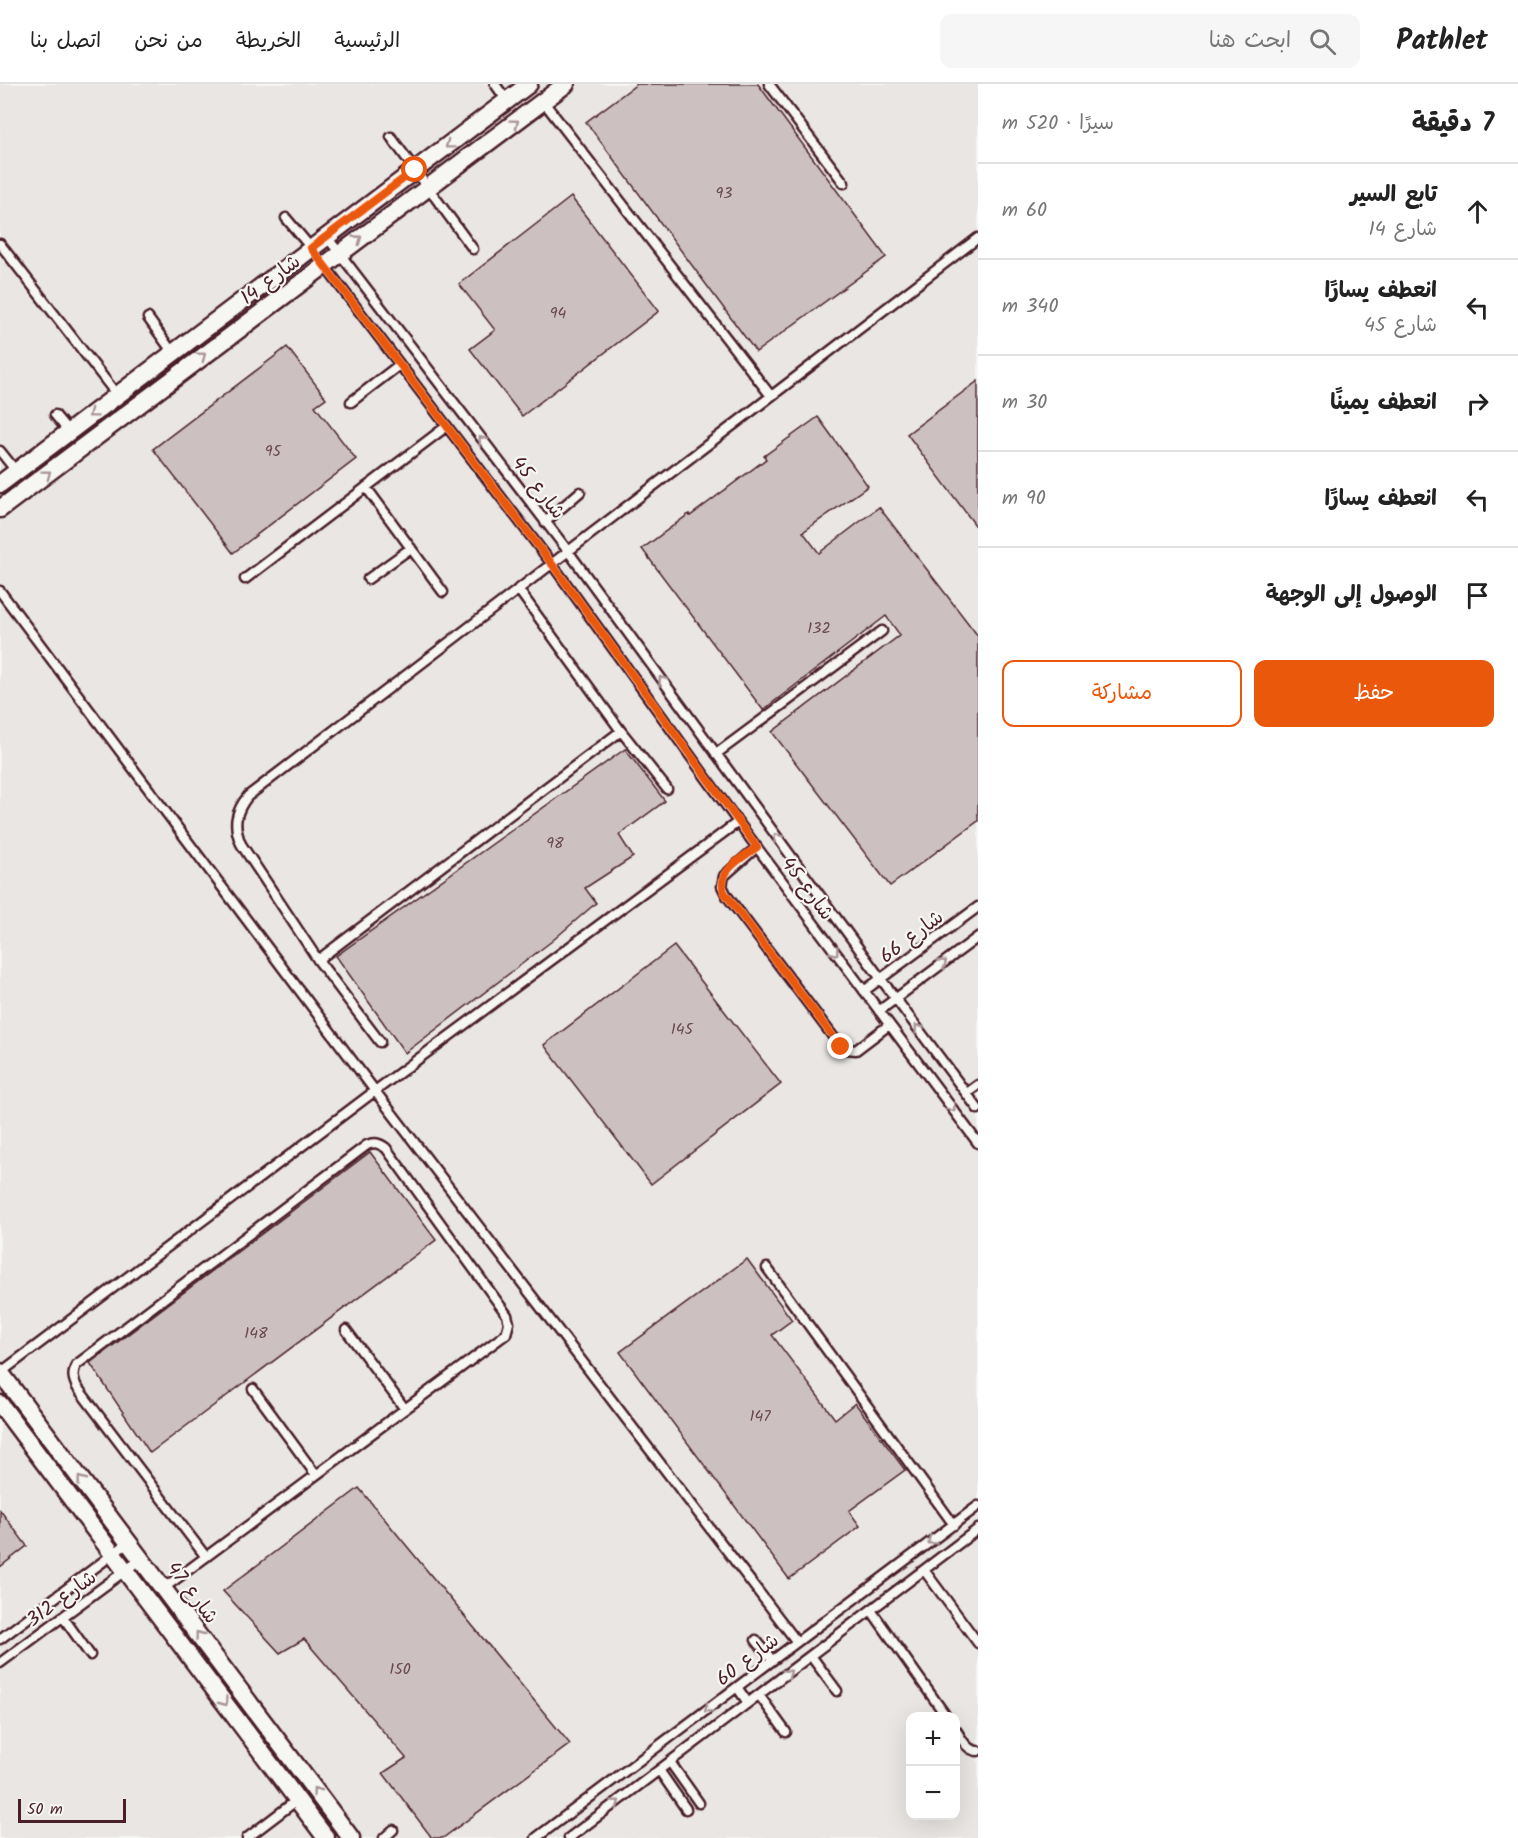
<!DOCTYPE html>
<html lang="ar">
<meta charset="utf-8">
<style>
:root{--surface:#fff;--page:#f6f6f6;--text:#222;--muted:#767676;--line:#e0e0e0;--accent:#ea580c}
body{margin:0;font-family:Kalam,"Playpen Sans Arabic",sans-serif;background:var(--page);color:var(--text);direction:rtl}
.controls{position:absolute;right:18px;bottom:18px;display:grid;overflow:hidden;border-radius:12px;box-shadow:0 6px 24px #0002}
.controls button{width:54px;height:54px;display:grid;place-items:center;padding:0;border:0;border-bottom:2px solid var(--line);background:var(--surface);color:var(--text);font:30px sans-serif}
.scale{position:absolute;left:18px;bottom:15px;width:108px;box-sizing:border-box;padding-left:6px;border:3px solid #4a1f2b;border-top:0;font-size:16px;line-height:21px;white-space:nowrap;color:#4a1f2b;-webkit-text-stroke:4px #f6f6f2;paint-order:stroke}
.stop{position:absolute;width:18px;height:18px;margin:-14px;border:4px solid #ea580c;border-radius:50%;background:#fff}
.stop.end{background:#ea580c;border-color:#fff;box-shadow:0 2px 6px #0008}
.list{margin:0;padding:0;list-style:none}
h2{display:flex;justify-content:space-between;align-items:center;height:78px;margin:0;padding:0 24px;font-size:26px}
h2 small{font-size:20px;font-weight:400;color:var(--muted)}
.list li{display:grid;grid-template-columns:39px 1fr auto;gap:18px;align-items:center;box-sizing:border-box;height:96px;padding:0 24px;border-top:2px solid var(--line)}
.list b{display:block;font-size:22px;white-space:nowrap}
.list p{margin:0;font-size:20px;white-space:nowrap;color:var(--muted)}
.list em{font-size:20px;font-style:normal;color:var(--muted)}
.actions{display:flex;gap:12px;padding:18px 24px}
.actions a{flex:1;padding:14px 0;border:2px solid var(--accent);border-radius:12px;text-align:center;font-size:21px;color:var(--accent)}
.actions .main{background:var(--accent);color:#fff}
.icon{flex:none;width:33px;height:33px;fill:none;stroke:currentColor;stroke-width:2;stroke-linecap:round;stroke-linejoin:round}
.map{position:relative;flex:none;width:978px;height:1754px;overflow:hidden;direction:ltr}
header{display:flex;align-items:center;gap:36px;box-sizing:border-box;height:84px;padding:0 30px;background:var(--surface);border-bottom:2px solid var(--line)}
header strong{font-size:28px}
nav{display:flex;gap:33px;margin-inline-start:auto;font-size:21px}
.search{width:420px;height:54px;background:var(--page);display:flex;align-items:center;gap:15px;box-sizing:border-box;padding:0 21px;border-radius:12px;color:var(--muted);font-size:22px}
main{display:flex}
aside{flex:1;background:var(--surface)}
.map>svg:first-child{display:block}
</style>
<header>
<strong>Pathlet</strong>
<div class="search"><svg class="icon" aria-label="search" viewBox="0 0 24 24"><circle cx="10" cy="10" r="6"/><path d="M15 15l6 6"/></svg>ابحث هنا</div>
<nav><a>الرئيسية</a><a>الخريطة</a><a>من نحن</a><a>اتصل بنا</a></nav>
</header>
<main>
<aside>
<h2>7 دقيقة<small>سيرًا · 520 m</small></h2>
<ul class="list">
<li><svg class="icon" aria-label="ahead" viewBox="0 0 24 24"><path d="M12 20V5M6 11l6-6 6 6"/></svg><div><b>تابع السير</b><p>شارع 14</p></div><em>60 m</em></li>
<li><svg class="icon" aria-label="left" viewBox="0 0 24 24"><path d="M17 20v-9H6M10 6l-5 5 5 5"/></svg><div><b>انعطف يسارًا</b><p>شارع 45</p></div><em>340 m</em></li>
<li><svg class="icon" aria-label="right" viewBox="0 0 24 24"><path d="M7 20v-9h11M14 6l5 5-5 5"/></svg><div><b>انعطف يمينًا</b></div><em>30 m</em></li>
<li><svg class="icon" aria-label="left" viewBox="0 0 24 24"><path d="M17 20v-9H6M10 6l-5 5 5 5"/></svg><div><b>انعطف يسارًا</b></div><em>90 m</em></li>
<li><svg class="icon" aria-label="arrive" viewBox="0 0 24 24"><path d="M6 21V4h12l-3 4 3 4H6"/></svg><div><b>الوصول إلى الوجهة</b></div></li>
</ul>
<div class="actions"><a class="main">حفظ</a><a>مشاركة</a></div>
</aside>
<div class="map">
<svg width="978" height="1754" viewBox="0 0 978 1754">
<rect width="100%" height="100%" fill="#f6f6f2"/>
<filter id="ink" filterUnits="userSpaceOnUse"><feTurbulence type="fractalNoise" baseFrequency=".0167" numOctaves="2"/><feDisplacementMap in="SourceGraphic" scale="12" xChannelSelector="R" yChannelSelector="G"/><feConvolveMatrix kernelMatrix="1 2 1 2 8 2 1 2 1" color-interpolation-filters="sRGB"/></filter>
<g filter="url(#ink)">
<!-- built -->
<path fill="#e9e6e3" fill-rule="evenodd" d="M0 0H978V1754H0ZM910 1632H956V1732H910Z"/>
<!-- building -->
<path fill="#ccc1c0" stroke="#4a1f2b" stroke-width="1.5" d="M637 0H758L886 173 756 268 586 38Z
M571 113 659 227 522 332 470 265 495 246 459 200Z
M287 263 326 314 315 322 356 375 233 469 153 365Z
M978 297V445L907 350Z
M818 333 868 402 803 448 819 469 879 423 978 552V737L890 802 772 648 900 551 886 532 763 626 642 465 689 430 690 432 766 375 764 372Z
M625 665 665 717 619 751 633 773 585 804 596 819 552 857 405 969 336 872Z
M674 862 781 1000 651 1100 544 961Z
M370 1068 436 1156 150 1369 90 1279Z
M747 1175 792 1236 772 1251 835 1335 855 1319 905 1386 849 1427 860 1442 789 1495 620 1268Z
M359 1404 570 1660 443 1754H432L383 1689 406 1674 304 1555 280 1569 223 1507Z
M0 1426 27 1462 0 1483Z"/>
<g fill="none" stroke-linecap="round" stroke-linejoin="round">
<!-- lane casing -->
<g stroke="#4a1f2b" stroke-width="13">
<path id="lane" d="M495 0 507 17
M769 0 844 99
M543 17 771 312
M391 53 473 165
M286 134 311 164 552 480 738 738 978 1059
M327 153 568 467 881 895 978 1025
M0 160 117 311
M148 234 173 269
M351 318 399 281
M55 331 69 348
M0 367 16 387
M366 403 443 508
M545 438 580 408
M245 495 447 342
M368 495 411 464
M518 505 621 647 667 705
M0 507 375 1007 797 1558
M716 670 882 547
M757 763 724 792 722 802 727 812 841 963 846 965 856 966 889 941
M318 876 621 647
M864 907 978 823
M879 927 978 853
M380 958 318 876 241 760C233 741 235 728 248 712L978 154
M967 1009 978 1001
M767 1184 954 1441
M346 1246 405 1325
M0 1289 375 1007 738 738
M253 1305 316 1391
M924 1486 978 1559
M164 1504 506 1250 509 1239 507 1231 386 1064C379 1059 375 1058 367 1061L76 1281C72 1290 73 1295 77 1303L206 1473
M871 1526 946 1632
M63 1533 90 1571
M0 1555 129 1458
M756 1556 772 1576
M811 1572 837 1607
M0 1579 141 1475
M737 1603 748 1619
M759 1611 786 1648
M956 1646C961 1654 967 1667 978 1667
M670 1678 699 1719
M659 1686 686 1725
M247 1754 297 1716
M384 1754 393 1746
M536 1754 978 1422
M569 1754 978 1445"/>
</g>
<!-- street casing -->
<g stroke="#4a1f2b" stroke-width="21">
<path id="street" d="M0 400 529 0
M0 425 566 0
M0 1288 351 1754
M0 1320 326 1754"/>
</g>
<!-- lane -->
<use href="#lane" stroke="#f6f6f2" stroke-width="8"/>
<!-- street -->
<use href="#street" stroke="#f6f6f2" stroke-width="16"/>
</g>
<!-- one-way arrows -->
<defs><path id="oneway-chevron" d="M-2-3.5L2.5 0L-2 3.5" fill="none" stroke-width="1.6" stroke-linecap="round" stroke-linejoin="round" transform="scale(1.5)"/></defs>
<g stroke="#a99598">
<use href="#oneway-chevron" transform="translate(515 39) rotate(-37)"/>
<use href="#oneway-chevron" transform="translate(449 61) rotate(143)"/>
<use href="#oneway-chevron" transform="translate(358 155) rotate(-36)"/>
<use href="#oneway-chevron" transform="translate(202 272) rotate(-37)"/>
<use href="#oneway-chevron" transform="translate(92 330) rotate(143)"/>
<use href="#oneway-chevron" transform="translate(482 356) rotate(-128)"/>
<use href="#oneway-chevron" transform="translate(47 390) rotate(-37)"/>
<use href="#oneway-chevron" transform="translate(662 596) rotate(-126)"/>
<use href="#oneway-chevron" transform="translate(777 753) rotate(-126)"/>
<use href="#oneway-chevron" transform="translate(835 868) rotate(53)"/>
<use href="#oneway-chevron" transform="translate(943 879) rotate(-37)"/>
<use href="#oneway-chevron" transform="translate(918 944) rotate(-127)"/>
<use href="#oneway-chevron" transform="translate(952 1024) rotate(53)"/>
<use href="#oneway-chevron" transform="translate(81 1396) rotate(-127)"/>
<use href="#oneway-chevron" transform="translate(931 1457) rotate(143)"/>
<use href="#oneway-chevron" transform="translate(199 1551) rotate(-127)"/>
<use href="#oneway-chevron" transform="translate(788 1589) rotate(-37)"/>
<use href="#oneway-chevron" transform="translate(224 1618) rotate(53)"/>
<use href="#oneway-chevron" transform="translate(708 1625) rotate(143)"/>
<use href="#oneway-chevron" transform="translate(316 1707) rotate(-127)"/>
<use href="#oneway-chevron" transform="translate(616 1719) rotate(-37)"/>
</g>
</g>
<g fill="none" stroke-linecap="round" stroke-linejoin="round" filter="url(#ink)">
<!-- route -->
<path stroke="#ea580c" stroke-width="8" d="M415 86 311 164 552 480 757 763C742 774 717 786 724 808L841 963"/>
</g>
<g text-anchor="middle" stroke-width="4.5" stroke-linejoin="round" paint-order="stroke">
<!-- number labels -->
<g font-size="16" fill="#6a4850">
<text x="724" y="114">93</text>
<text x="558" y="234">94</text>
<text x="273" y="372">95</text>
<text x="819" y="549">132</text>
<text x="555" y="764">98</text>
<text x="682" y="950">145</text>
<text x="256" y="1254">148</text>
<text x="760" y="1337">147</text>
<text x="400" y="1590">150</text>
</g>
<!-- street labels -->
<g font-size="20" fill="#4a1f2b" stroke="#f6f6f2">
<text transform="translate(270 195) rotate(-37)" y="7">شارع 14</text>
<text transform="translate(539 403) rotate(52)" y="7">شارع 45</text>
<text transform="translate(808 804) rotate(53)" y="7">شارع 45</text>
<text transform="translate(911 852) rotate(-37)" y="7">شارع 66</text>
<text transform="translate(193 1508) rotate(53)" y="7">شارع 47</text>
<text transform="translate(61 1514) rotate(-36)" y="7">شارع 312</text>
<text transform="translate(747 1575) rotate(-37)" y="7">شارع 60</text>
</g>
</g>
</svg>
<div class="controls">
<button>+</button>
<button>−</button>
</div>
<div class="scale">50 m</div>
<div class="stop" style="left:415px;top:86px"></div>
<div class="stop end" style="left:841px;top:963px"></div>
</div>
</main>
